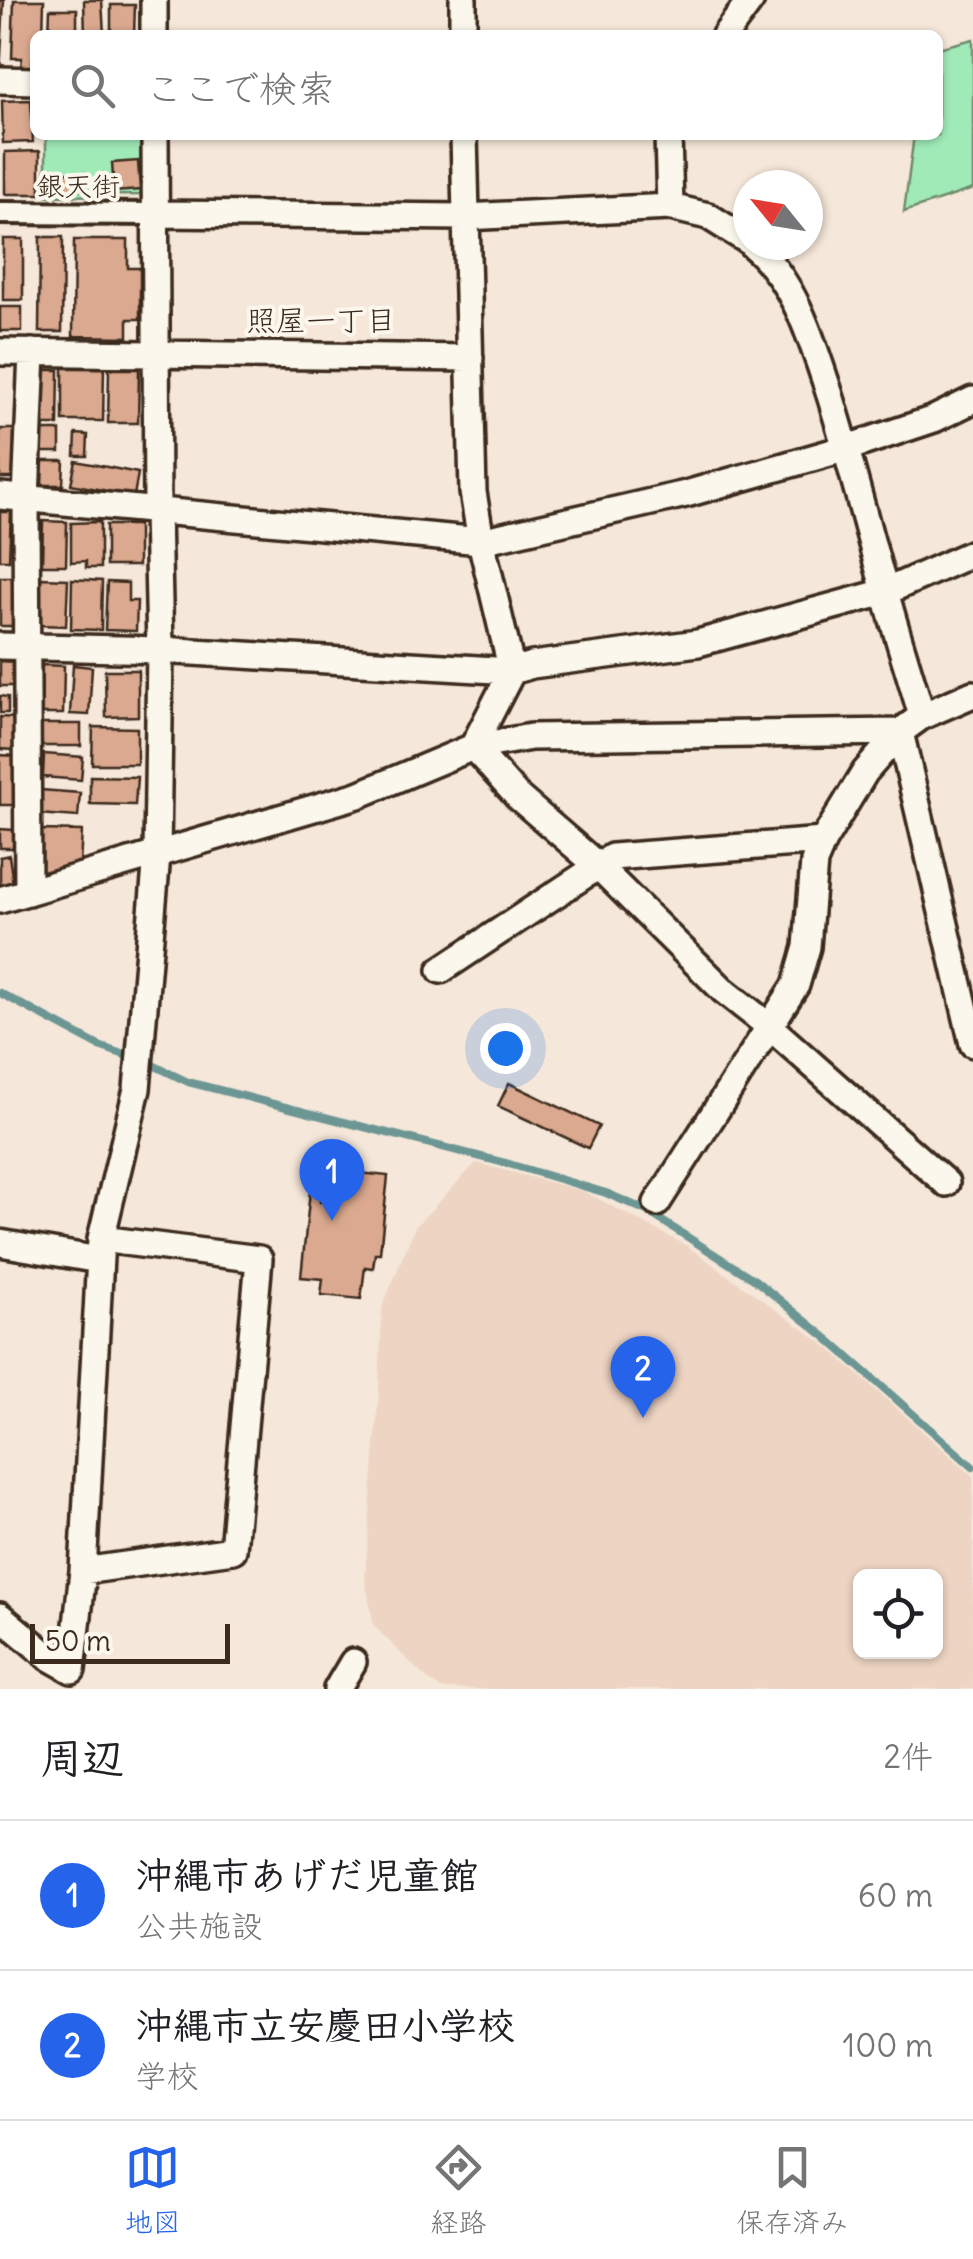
<!DOCTYPE html>
<html lang="ja">
<meta charset="utf-8">
<style>
:root{--surface:#fff;--page:#f2f2f2;--text:#202124;--muted:#757577;--line:#e0e0e0;--accent:#2563eb}
body{margin:0;font-family:Delius,"Klee One",sans-serif;background:var(--page);color:var(--text)}
.controls{position:absolute;right:30px;bottom:30px;display:grid;overflow:hidden;border-radius:15px;box-shadow:0 2px 8px #0004}
.controls button{width:90px;height:90px;display:grid;place-items:center;padding:0;border:0;border-bottom:2px solid var(--line);background:var(--surface);color:var(--text);font:50px sans-serif}
.compass{position:absolute;left:733px;top:170px;width:90px;height:90px;border-radius:50%;background:var(--surface);box-shadow:0 2px 8px #0004;rotate:300deg}
.scale{position:absolute;left:30px;bottom:25px;width:200px;box-sizing:border-box;padding-left:10px;border:5px solid #3b2a1e;border-top:0;font-size:28px;line-height:35px;white-space:nowrap;color:#3b2a1e;-webkit-text-stroke:8px #fbf7ec;paint-order:stroke}
.you{position:absolute;left:505px;top:1048px;width:35px;height:35px;margin:-25px;border:8px solid #fff;border-radius:50%;background:#1a73e8;box-shadow:0 0 0 15px #1a73e833}
.badge{display:grid;place-items:center;width:65px;height:65px;border-radius:50%;background:var(--accent);color:#fff;font-size:32px;font-weight:700}
.pin{position:absolute;translate:-50% -82px;filter:drop-shadow(0 2px 5px #0008)}
.pin::after{content:'';position:absolute;top:52px;width:35px;height:30px;background:inherit;clip-path:polygon(0 0,100% 0,50% 100%)}
.list{margin:0;padding:0;list-style:none}
h2{display:flex;justify-content:space-between;align-items:center;height:130px;margin:0;padding:0 40px;font-size:42px}
h2 small{font-size:32px;font-weight:400;color:var(--muted)}
.list li{display:grid;grid-template-columns:65px 1fr auto;gap:30px;align-items:center;box-sizing:border-box;height:150px;padding:0 40px;border-top:2px solid var(--line)}
.list b{display:block;font-size:38px;white-space:nowrap}
.list p{margin:0;font-size:32px;white-space:nowrap;color:var(--muted)}
.list em{font-size:32px;font-style:normal;color:var(--muted)}
.icon{flex:none;width:55px;height:55px;fill:none;stroke:currentColor;stroke-width:2;stroke-linecap:round;stroke-linejoin:round}
.map{position:relative;flex:none;width:973px;height:1689px;overflow:hidden}
.search{position:absolute;background:var(--surface);box-shadow:0 2px 8px #0004;left:30px;right:30px;top:30px;height:110px;display:flex;align-items:center;gap:25px;box-sizing:border-box;padding:0 35px;border-radius:15px;color:var(--muted);font-size:38px}
.sheet{height:430px;background:var(--surface)}
nav{display:flex;justify-content:space-around;align-items:center;box-sizing:border-box;height:140px;border-top:2px solid var(--line);background:var(--surface);font-size:28px;color:var(--muted)}
nav a{display:grid;justify-items:center;gap:5px}
nav .on{color:var(--accent)}
.map>svg:first-child{display:block}
</style>
<div class="map">
<svg width="973" height="1689" viewBox="0 0 973 1689">
<rect width="100%" height="100%" fill="#f5e7d9"/>
<filter id="ink" filterUnits="userSpaceOnUse"><feTurbulence type="fractalNoise" baseFrequency=".01" numOctaves="2"/><feDisplacementMap in="SourceGraphic" scale="20" xChannelSelector="R" yChannelSelector="G"/><feConvolveMatrix kernelMatrix="1 2 1 2 8 2 1 2 1" color-interpolation-filters="sRGB"/></filter>
<g filter="url(#ink)">
<!-- built -->
<path fill="#edd4c3" fill-rule="evenodd" d="M476 1163 583 1191 687 1246 825 1345 973 1476V1689H441L424 1676 374 1626 365 1578 379 1392 382 1308 415 1227ZM860 1576H936V1652H860Z"/>
<!-- green -->
<path fill="#a0eab8" stroke="#6e8a6b" stroke-width="2.5" d="M973 39V189L904 212 914 135H938V48Z
M46 135H141L142 195 46 196Z"/>
<g fill="none" stroke-linecap="round" stroke-linejoin="round">
<!-- stream -->
<path stroke="#6c9694" stroke-width="8" d="M0 993 99 1046 151 1064 188 1082 509 1164 606 1193 645 1210 755 1280 828 1339 973 1467"/>
</g>
<!-- building -->
<path fill="#dba98f" stroke="#3b2a1e" stroke-width="2.5" d="M0 0H4L0 74Z
M14 0H44L43 35H35L32 68 21 67 22 58H12Z
M84 0H102L104 35H85Z
M111 5H135L134 35H111Z
M50 9H77V35H49Z
M31 100 33 142 3 143 2 101Z
M40 151V194H5V152Z
M138 161 140 190 114 192 112 163Z
M63 172 86 173V190H62Z
M40 237H63L62 332H39Z
M3 239H23V300H3Z
M74 240H128V268H140V319H128V337L73 336Z
M0 307H22V331H0Z
M63 368H104L103 421H63Z
M109 369H139L138 423H108Z
M44 370H59L58 425H43Z
M0 429H14V478H0Z
M42 431H60V452H41Z
M76 434 88 435 87 456H75Z
M43 461H64L63 485H42Z
M76 461 138 473 134 496 71 484Z
M0 512H11L9 560H0Z
M43 521 67 522 66 565H42Z
M100 522V568H86V561L71 562V523Z
M106 525H138V566H106Z
M0 577H15L14 626H0Z
M41 578 68 579 66 626 38 625Z
M72 579 102 581 101 630 71 629Z
M107 582 128 583V601H137L136 631 105 630Z
M0 661 16 662 14 686H0Z
M42 665 64 666 63 714H41Z
M73 665 92 667 89 715 70 714Z
M105 670H138V716L106 717Z
M0 696 8 697V713H0Z
M0 717 15 718 13 750 0 749Z
M37 724H81V746H37Z
M93 727 137 728V764H92Z
M44 754 83 757 81 780 43 777Z
M0 755 16 756 14 805H0Z
M90 776 137 777 135 805 90 804Z
M40 790 80 793 78 817 38 814Z
M0 829 14 830 13 848H0Z
M40 830 82 831 80 865 39 873Z
M9 855 13 884 0 886V857Z
M509 1083 599 1126 588 1148 498 1106Z
M341 1171 388 1176 380 1253H375L373 1268 365 1267 361 1299 321 1295 323 1279 301 1277 310 1191 318 1192 320 1202 331 1199 333 1180 340 1181Z"/>
<g fill="none" stroke-linecap="round" stroke-linejoin="round">
<!-- pedestrian casing -->
<g stroke="#3b2a1e" stroke-width="28">
<path id="pedestrian" d="M0 213 155 214"/>
</g>
<!-- minor casing -->
<g stroke="#3b2a1e" stroke-width="32">
<path id="minor" d="M154 0V35
M463 0V35
M725 35 751 0
M0 80 35 81
M464 135 473 492 481 541 512 671 473 747
M668 135 670 207
M155 214 465 217 670 207 708 216 748 241
M752 245C795 281 812 341 829 392 850 458 866 525 885 591 896 633 910 674 922 716
M0 352 470 358
M0 496 481 541 686 494 847 448 934 419 973 400
M0 646 160 650 512 671 532 665 698 643 885 592 973 553
M900 732 973 1044
M473 747 517 796 598 866 723 990 770 1027 946 1183
M28 892 26 499 32 352
M0 900 358 795 473 747 531 737 900 732
M441 970 612 857 823 841
M657 1203 796 985 807 947 814 862 823 841 865 772 900 732 922 716 973 694
M0 1243 99 1260
M83 1571 233 1550 259 1259 101 1239
M0 1616 49 1657 72 1670 83 1571 101 1239 137 1089 157 855 160 650 157 512 155 135
M337 1689 353 1662"/>
</g>
<!-- pedestrian -->
<use href="#pedestrian" stroke="#fbf7ec" stroke-width="20"/>
<!-- minor -->
<use href="#minor" stroke="#fbf7ec" stroke-width="25"/>
</g>
</g>
<g text-anchor="middle" stroke-width="8" stroke-linejoin="round" paint-order="stroke">
<!-- street labels -->
<g font-size="28" fill="#3b2a1e" stroke="#fbf7ec">
<text x="78" y="196">銀天街</text>
</g>
<!-- neighbourhood labels -->
<g font-size="30" fill="#3b2a1e" stroke="#fbf7ec">
<text x="321" y="331">照屋一丁目</text>
</g>
</g>
</svg>
<div class="controls">
<button><svg class="icon" aria-label="locate" viewBox="0 0 24 24"><circle cx="12" cy="12" r="6"/><path d="M12 2v4M12 18v4M2 12h4M18 12h4"/></svg></button>
</div>
<svg class="compass" viewBox="-18 -18 36 36"><path d="M0-13l5 13h-10z" fill="#e53935"/><path d="M0 13l5-13h-10z" fill="#757577"/></svg>
<div class="scale">50 m</div>
<div class="you"></div>
<div class="pin badge" style="left:332px;top:1221px">1</div>
<div class="pin badge" style="left:643px;top:1418px">2</div>
<div class="search"><svg class="icon" aria-label="search" viewBox="0 0 24 24"><circle cx="10" cy="10" r="6"/><path d="M15 15l6 6"/></svg>ここで検索</div>
</div>
<section class="sheet">
<h2>周辺<small>2件</small></h2>
<ul class="list">
<li><span class="badge">1</span><div><b>沖縄市あげだ児童館</b><p>公共施設</p></div><em>60 m</em></li>
<li><span class="badge">2</span><div><b>沖縄市立安慶田小学校</b><p>学校</p></div><em>100 m</em></li>
</ul>
</section>
<nav>
<a class="on"><svg class="icon" aria-label="map" viewBox="0 0 24 24"><path d="M3 6l6-2 6 2 6-2v14l-6 2-6-2-6 2zM9 4v14M15 6v14"/></svg>地図</a>
<a><svg class="icon" aria-label="directions" viewBox="0 0 24 24"><path d="M12 3l9 9-9 9-9-9zM9 14v-3h6M13 9l2 2-2 2"/></svg>経路</a>
<a><svg class="icon" aria-label="saved" viewBox="0 0 24 24"><path d="M7 4h10v16l-5-4-5 4z"/></svg>保存済み</a>
</nav>
